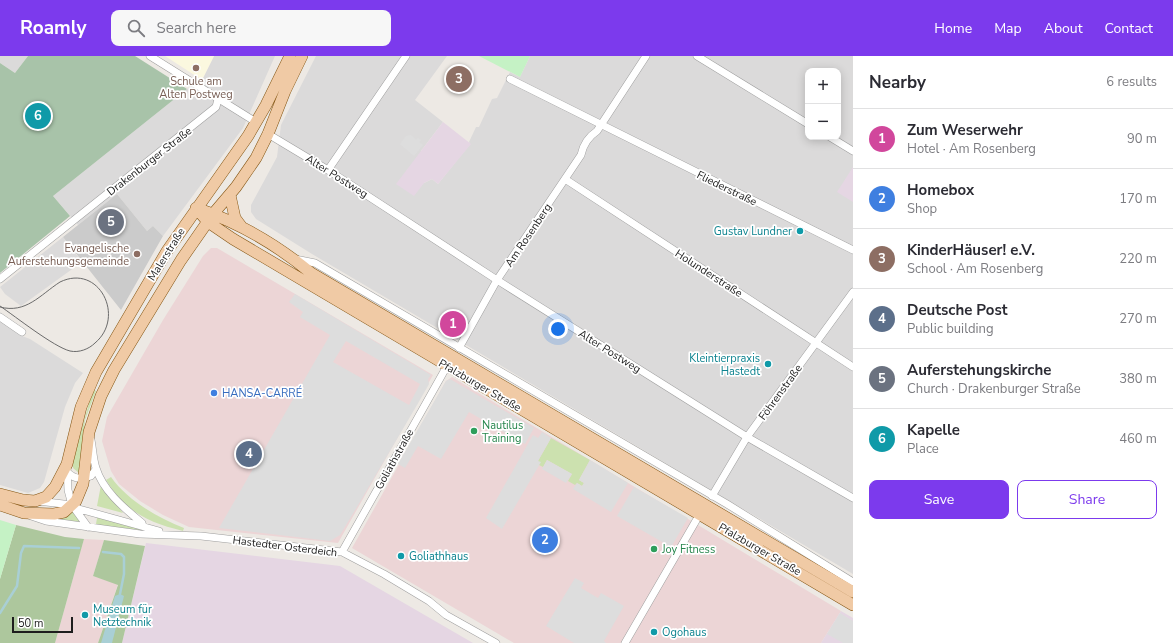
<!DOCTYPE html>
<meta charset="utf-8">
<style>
:root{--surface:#fff;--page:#f7f7f7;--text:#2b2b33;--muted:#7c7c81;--line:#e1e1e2;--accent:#7c3aed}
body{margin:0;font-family:"Nunito Sans",sans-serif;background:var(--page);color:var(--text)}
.controls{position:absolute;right:12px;top:12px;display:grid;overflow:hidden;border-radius:8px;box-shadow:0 2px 10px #0003}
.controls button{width:36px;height:36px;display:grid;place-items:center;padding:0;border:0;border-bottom:1px solid var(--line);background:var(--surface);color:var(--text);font:20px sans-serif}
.scale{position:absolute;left:12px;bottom:10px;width:61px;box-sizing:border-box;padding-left:4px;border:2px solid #1d1d1d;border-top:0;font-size:11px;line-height:14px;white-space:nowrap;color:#1d1d1d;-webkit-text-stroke:3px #fff;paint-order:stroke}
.you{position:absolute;left:558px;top:273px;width:14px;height:14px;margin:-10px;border:3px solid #fff;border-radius:50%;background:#1a73e8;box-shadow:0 0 0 6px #1a73e833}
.badge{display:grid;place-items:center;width:26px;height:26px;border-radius:50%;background:var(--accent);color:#fff;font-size:13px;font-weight:700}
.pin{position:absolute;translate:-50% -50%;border:2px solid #fff;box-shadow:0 1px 4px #0006}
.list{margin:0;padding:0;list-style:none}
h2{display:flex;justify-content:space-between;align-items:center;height:52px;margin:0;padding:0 16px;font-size:17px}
h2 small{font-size:13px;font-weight:400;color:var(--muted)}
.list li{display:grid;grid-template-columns:26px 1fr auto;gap:12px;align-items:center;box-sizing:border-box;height:60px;padding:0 16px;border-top:1px solid var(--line)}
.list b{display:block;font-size:15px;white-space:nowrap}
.list p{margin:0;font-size:13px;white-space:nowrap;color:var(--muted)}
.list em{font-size:13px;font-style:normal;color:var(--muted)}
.actions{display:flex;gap:8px;padding:12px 16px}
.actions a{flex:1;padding:9px 0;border:1px solid var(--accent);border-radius:8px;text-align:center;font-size:14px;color:var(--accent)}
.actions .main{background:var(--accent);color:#fff}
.icon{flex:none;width:22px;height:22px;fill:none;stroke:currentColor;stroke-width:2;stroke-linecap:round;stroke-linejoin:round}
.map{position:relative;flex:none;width:853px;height:587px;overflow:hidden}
header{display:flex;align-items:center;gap:24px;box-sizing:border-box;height:56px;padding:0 20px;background:var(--accent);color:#fff}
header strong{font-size:19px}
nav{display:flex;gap:22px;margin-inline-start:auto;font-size:14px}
.search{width:280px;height:36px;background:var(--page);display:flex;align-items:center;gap:10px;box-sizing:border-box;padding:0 14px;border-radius:8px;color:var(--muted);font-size:15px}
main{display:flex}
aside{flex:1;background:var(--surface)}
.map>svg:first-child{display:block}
</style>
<header>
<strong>Roamly</strong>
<div class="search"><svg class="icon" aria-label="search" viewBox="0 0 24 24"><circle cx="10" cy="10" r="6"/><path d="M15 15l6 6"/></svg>Search here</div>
<nav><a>Home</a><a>Map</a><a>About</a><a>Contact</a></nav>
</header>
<main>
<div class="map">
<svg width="853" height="587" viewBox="0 0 853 587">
<rect width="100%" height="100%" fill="#ede9e4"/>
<!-- residential -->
<path fill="#dbdada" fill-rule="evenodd" d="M0 0H28L15 17 0 7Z
M214 0H275L243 72 163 180 153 170 147 175 117 138 78 169 53 140 187 33 202 24Z
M316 0H447L415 44 443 66 421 95 424 127 432 123 438 128 470 88 469 86 476 71H479L492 43 497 42 510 16 520 21 530 0H853V518L312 198 256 163 251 156V149L277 101 281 69ZM808 15H838V81H808Z
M63 181 82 206 21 250 5 238 0 231Z
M0 265 22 280 30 283 83 317 75 327 65 351 44 426 40 432 28 437 0 429Z"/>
<!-- commercial -->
<path fill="#ecd5d6" d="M211 192H217L433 319 338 487 189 471 163 459 140 445 119 428 111 415 102 385 107 361 163 264 203 200Z
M452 321 841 555 821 587H514L352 492 446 325Z
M84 483 104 484 93 520 118 528 98 587H55Z"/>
<!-- industrial -->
<path fill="#e5d6e3" d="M443 66 471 88 438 128 432 123 424 127 414 140 396 128Z
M853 111V146L837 136Z
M146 487 340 510 473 587H122Z
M841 555 853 562V587H821Z"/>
<!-- education -->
<path fill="#fbf8df" d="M165 0H214L202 24Z"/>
<!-- religious -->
<path fill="#cbcbcb" d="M117 138 147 175 153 170 163 180 121 254 63 181Z"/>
<!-- grass -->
<path fill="#cce1af" d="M93 333 96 335 85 364 79 417 73 412V404Z
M551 382 590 404 579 424 584 427 582 430 577 427 575 429 568 425 572 418 547 404 543 411 539 409 538 405Z
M111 421C127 444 158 462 184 472L183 475C147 466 126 456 106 424Z
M101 429 123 457 97 450Z
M73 455 83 467 54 464Z
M95 460 146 475 99 469 96 468 97 462Z"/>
<!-- forest -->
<path fill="#adc79d" d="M16 469 65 481 84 483 55 587H0V523Z
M104 484 145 490 122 587H98L118 529 93 520Z"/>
<!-- cemetery -->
<path fill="#a8c3a9" d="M28 0H135L187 33 53 140 70 160 0 217V7L15 17Z"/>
<!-- park -->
<path fill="#c5f2c5" d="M479 0H530L520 21Z
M0 464 16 469 0 523Z"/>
<!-- parking -->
<path fill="#ddd" fill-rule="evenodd" d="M411 79 416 84 418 82 421 84 419 86 423 89 414 100 400 88 406 80Z
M295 238 431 319 428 323 429 328 417 349 354 456 340 479 330 485 219 472 330 279 300 261 303 256 289 246ZM346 285 420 328 409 349 333 306Z
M450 323 534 372 525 388 469 356 441 403 418 390 405 412 398 408 446 325Z
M542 376 551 382 538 405 541 406 502 473 486 462 533 379 538 382Z
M547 404 572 418 566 427 542 413Z
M590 404 628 427 611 456 573 433 577 427 582 430 584 427 579 424Z
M634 431 688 462 671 491 617 460Z
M575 522 584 527 581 532 598 542 601 537 624 550 604 585 606 587H574L546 570Z
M840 557 853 565V587H843L827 578Z"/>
<!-- water -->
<path fill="#a9cfd5" d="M120 538 124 540 112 587H101L115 540Z"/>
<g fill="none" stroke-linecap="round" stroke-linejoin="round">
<!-- stream -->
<path stroke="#a9cfd5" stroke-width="2.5" d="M103 496 121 498 124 501V518L120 538
M0 557 17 530 21 497 24 490 79 492"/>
<!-- minor casing -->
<g stroke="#9e9e9e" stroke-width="8">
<path id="minor" d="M150 0 256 66
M697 0 808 68
M510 23 853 194
M268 78 328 114 497 224 747 381 853 442
M830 81 853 95
M328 114 406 0
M565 123 853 311
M295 203 315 207 727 448 853 526
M0 223 216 51 218 43
M0 261 22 276
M459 292 497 224 581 99C583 89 588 81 597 75L646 0
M91 384C93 394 93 403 96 412 103 435 124 452 142 467L143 470
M67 409 68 434 72 449 88 471
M68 417C76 424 82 423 91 420L96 413
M712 440 747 381 853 236
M38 445 72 449 79 453 159 475
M31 460 46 465 140 478 201 480 342 496 384 518 429 545 446 559 496 587
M342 496 447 310
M625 587 701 456"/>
</g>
<!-- primary casing -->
<g stroke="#845512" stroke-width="12">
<path id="primary" d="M230 139 235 162 241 170
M196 152 208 166 233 183 853 549
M196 152C238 166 277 189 311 217L853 536
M0 438 23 444 35 445 46 441 55 431 67 408 81 351 96 316 167 195 248 80 266 49 290 0
M0 449 24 457 54 458 64 456 76 445 83 428 89 376 101 340 114 314 181 204 213 158 236 131 256 102 268 78 285 35 302 0"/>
</g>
<!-- minor -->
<use href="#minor" stroke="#fff" stroke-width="7"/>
<!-- primary -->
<use href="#primary" stroke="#f0caa5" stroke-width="11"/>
<!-- tram -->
<path stroke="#6b6b6b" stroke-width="1" d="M0 250C16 261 54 291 70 295 79 297 89 293 95 287 126 261 99 207 60 226 40 239 26 258 0 251"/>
</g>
<!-- markers -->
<g fill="#8d6e63" stroke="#fff" stroke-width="1.5">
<circle cx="196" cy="12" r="4"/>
<circle cx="137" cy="198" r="4"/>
</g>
<g fill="#0f9aa8" stroke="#fff" stroke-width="1.5">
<circle cx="800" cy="175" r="4"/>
<circle cx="768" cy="308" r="4"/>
<circle cx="401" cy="500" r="4"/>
<circle cx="85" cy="559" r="4"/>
<circle cx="654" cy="576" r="4"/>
</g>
<circle fill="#3f7fe0" stroke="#fff" stroke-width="1.5" cx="214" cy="337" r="4"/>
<g fill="#2e9e5b" stroke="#fff" stroke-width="1.5">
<circle cx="474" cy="375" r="4"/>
<circle cx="654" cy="493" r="4"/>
</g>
<g text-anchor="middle" stroke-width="3.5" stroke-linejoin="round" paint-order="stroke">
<!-- education labels -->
<g font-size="11" fill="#785e54" stroke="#fff">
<text x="196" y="29">Schule am<tspan x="196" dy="13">Alten Postweg</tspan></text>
<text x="129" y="196" text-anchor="end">Evangelische<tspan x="129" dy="13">Auferstehungsgemeinde</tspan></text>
</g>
<!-- street labels -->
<g font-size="11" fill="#1d1d1d" stroke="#fff">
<text transform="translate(149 105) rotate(-38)" y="4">Drakenburger Straße</text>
<text transform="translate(337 120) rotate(32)" y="4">Alter Postweg</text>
<text transform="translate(727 132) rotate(26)" y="4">Fliederstraße</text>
<text transform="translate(528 179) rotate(-56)" y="4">Am Rosenberg</text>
<text transform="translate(166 198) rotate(-58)" y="4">Malerstraße</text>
<text transform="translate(709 217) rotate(33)" y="4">Holunderstraße</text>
<text transform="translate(610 295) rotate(32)" y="4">Alter Postweg</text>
<text transform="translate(480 329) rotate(30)" y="4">Pfalzburger Straße</text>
<text transform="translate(780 336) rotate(-54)" y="4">Föhrenstraße</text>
<text transform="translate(394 403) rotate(-61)" y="4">Goliathstraße</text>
<text transform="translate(285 490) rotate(7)" y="4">Hastedter Osterdeich</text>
<text transform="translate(760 493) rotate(30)" y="4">Pfalzburger Straße</text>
</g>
<!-- culture labels -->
<g font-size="11" fill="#0d838f" stroke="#fff" text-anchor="start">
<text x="792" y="179" text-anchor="end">Gustav Lundner</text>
<text x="760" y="306" text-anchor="end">Kleintierpraxis<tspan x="760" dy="13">Hastedt</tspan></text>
<text x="409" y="504">Goliathhaus</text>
<text x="93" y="557">Museum für<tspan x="93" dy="13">Netztechnik</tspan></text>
<text x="662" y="580">Ogohaus</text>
</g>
<!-- shop labels -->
<g font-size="11" fill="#366cbe" stroke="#fff" text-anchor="start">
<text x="222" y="341">HANSA-CARRÉ</text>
</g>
<!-- leisure labels -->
<g font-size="11" fill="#27864d" stroke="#fff" text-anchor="start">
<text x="482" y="373">Nautilus<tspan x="482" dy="13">Training</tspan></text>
<text x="662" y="497">Joy Fitness</text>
</g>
</g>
</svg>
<div class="controls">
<button>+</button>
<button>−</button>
</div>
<div class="scale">50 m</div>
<div class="you"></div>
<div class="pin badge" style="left:453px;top:268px;background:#d1479c">1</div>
<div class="pin badge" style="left:545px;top:484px;background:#3f7fe0">2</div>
<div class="pin badge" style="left:459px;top:23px;background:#8d6e63">3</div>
<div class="pin badge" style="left:249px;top:398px;background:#5c6f8a">4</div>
<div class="pin badge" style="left:111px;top:166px;background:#6b7280">5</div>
<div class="pin badge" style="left:38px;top:60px;background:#0f9aa8">6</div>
</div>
<aside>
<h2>Nearby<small>6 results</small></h2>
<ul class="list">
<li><span class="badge" style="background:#d1479c">1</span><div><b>Zum Weserwehr</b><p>Hotel · Am Rosenberg</p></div><em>90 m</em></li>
<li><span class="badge" style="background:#3f7fe0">2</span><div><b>Homebox</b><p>Shop</p></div><em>170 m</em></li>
<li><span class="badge" style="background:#8d6e63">3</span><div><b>KinderHäuser! e.V.</b><p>School · Am Rosenberg</p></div><em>220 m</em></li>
<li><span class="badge" style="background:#5c6f8a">4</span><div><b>Deutsche Post</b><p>Public building</p></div><em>270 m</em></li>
<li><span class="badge" style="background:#6b7280">5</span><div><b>Auferstehungskirche</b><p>Church · Drakenburger Straße</p></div><em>380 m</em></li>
<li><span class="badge" style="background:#0f9aa8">6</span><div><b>Kapelle</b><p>Place</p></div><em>460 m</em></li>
</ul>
<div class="actions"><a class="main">Save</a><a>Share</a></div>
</aside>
</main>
